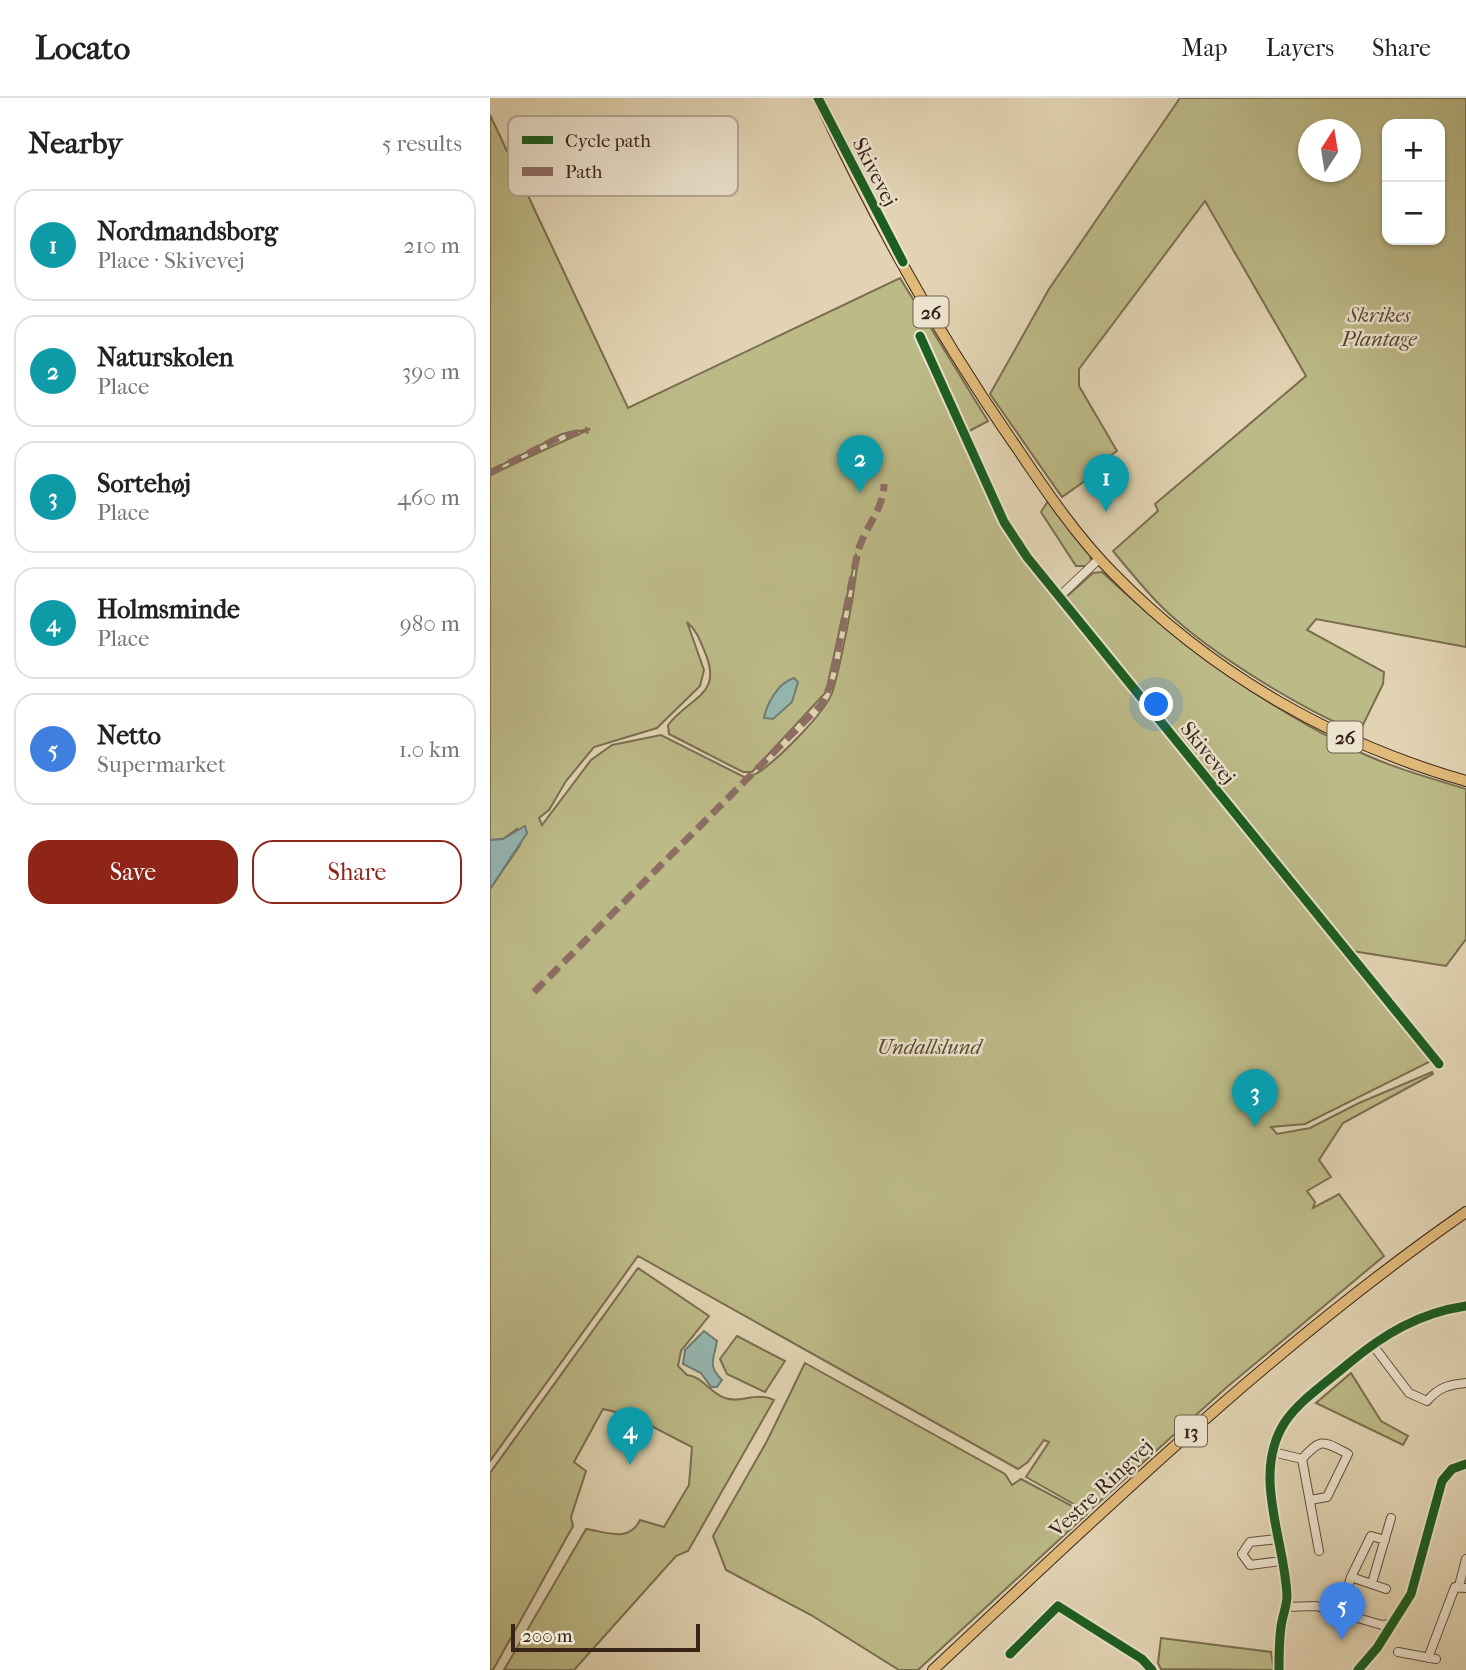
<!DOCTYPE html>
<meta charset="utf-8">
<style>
:root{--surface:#fff;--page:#f6f6f6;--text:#222;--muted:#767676;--line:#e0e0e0;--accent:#8f2418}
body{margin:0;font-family:"IM FELL French Canon",serif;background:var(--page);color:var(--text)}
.controls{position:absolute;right:21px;top:21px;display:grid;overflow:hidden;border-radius:14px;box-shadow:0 2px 5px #0004}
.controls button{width:63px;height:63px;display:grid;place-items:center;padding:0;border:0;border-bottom:2px solid var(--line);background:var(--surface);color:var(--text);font:35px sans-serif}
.compass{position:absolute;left:808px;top:21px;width:63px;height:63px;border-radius:50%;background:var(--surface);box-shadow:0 2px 5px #0004;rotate:12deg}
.scale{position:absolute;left:21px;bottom:18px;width:189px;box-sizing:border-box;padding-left:7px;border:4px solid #382317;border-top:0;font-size:19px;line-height:24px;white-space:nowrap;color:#382317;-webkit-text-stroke:5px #ece3ce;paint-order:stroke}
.you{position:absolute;left:667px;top:607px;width:24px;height:24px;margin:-18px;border:5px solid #fff;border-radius:50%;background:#1a73e8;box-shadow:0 0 0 10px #1a73e833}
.badge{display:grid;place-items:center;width:46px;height:46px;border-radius:50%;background:var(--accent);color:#fff;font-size:23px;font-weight:700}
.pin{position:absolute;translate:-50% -58px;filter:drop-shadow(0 2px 4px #0008)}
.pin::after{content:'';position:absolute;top:37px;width:24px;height:21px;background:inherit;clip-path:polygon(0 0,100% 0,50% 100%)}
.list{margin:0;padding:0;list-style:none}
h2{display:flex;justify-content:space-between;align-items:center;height:91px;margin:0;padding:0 28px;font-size:30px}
h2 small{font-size:23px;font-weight:400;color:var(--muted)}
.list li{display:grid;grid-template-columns:46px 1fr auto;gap:21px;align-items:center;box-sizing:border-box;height:112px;margin:0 14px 14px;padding:0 14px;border:2px solid var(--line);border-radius:21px}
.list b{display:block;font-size:26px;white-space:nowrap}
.list p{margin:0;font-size:23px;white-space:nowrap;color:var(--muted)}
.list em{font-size:23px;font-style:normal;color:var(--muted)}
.actions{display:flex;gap:14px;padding:21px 28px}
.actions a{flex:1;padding:16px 0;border:2px solid var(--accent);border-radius:21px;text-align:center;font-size:24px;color:var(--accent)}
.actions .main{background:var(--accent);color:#fff}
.map{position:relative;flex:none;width:976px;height:1572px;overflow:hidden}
header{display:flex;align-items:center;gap:42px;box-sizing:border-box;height:98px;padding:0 35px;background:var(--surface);border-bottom:2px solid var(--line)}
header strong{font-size:33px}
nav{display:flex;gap:38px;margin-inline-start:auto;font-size:24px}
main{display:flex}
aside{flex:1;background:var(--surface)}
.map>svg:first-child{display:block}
</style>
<header>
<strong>Locato</strong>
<nav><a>Map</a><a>Layers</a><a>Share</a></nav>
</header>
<main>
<aside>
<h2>Nearby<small>5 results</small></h2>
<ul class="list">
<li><span class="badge" style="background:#0f9aa8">1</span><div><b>Nordmandsborg</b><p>Place · Skivevej</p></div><em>210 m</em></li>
<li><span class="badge" style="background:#0f9aa8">2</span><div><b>Naturskolen</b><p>Place</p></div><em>390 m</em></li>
<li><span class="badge" style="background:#0f9aa8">3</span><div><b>Sortehøj</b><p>Place</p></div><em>460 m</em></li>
<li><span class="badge" style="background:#0f9aa8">4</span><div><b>Holmsminde</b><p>Place</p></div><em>980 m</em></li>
<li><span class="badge" style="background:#3f7fe0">5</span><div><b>Netto</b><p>Supermarket</p></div><em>1.0 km</em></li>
</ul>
<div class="actions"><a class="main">Save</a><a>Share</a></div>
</aside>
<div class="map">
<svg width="976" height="1572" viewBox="0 0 976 1572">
<rect width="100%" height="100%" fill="#e2d4b3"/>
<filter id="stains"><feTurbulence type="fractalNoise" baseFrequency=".00286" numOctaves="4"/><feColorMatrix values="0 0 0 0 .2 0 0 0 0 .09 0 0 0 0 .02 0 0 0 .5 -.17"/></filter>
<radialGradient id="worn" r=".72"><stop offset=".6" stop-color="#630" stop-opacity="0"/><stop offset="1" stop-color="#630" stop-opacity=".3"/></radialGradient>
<!-- green -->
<path fill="#bcba87" stroke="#7a6e4f" stroke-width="2" fill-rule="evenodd" d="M690 0H976V549L826 521 817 532 894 574 893 586 869 635C807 609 711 550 666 503 651 487 637 470 623 453L668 413 665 406 816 278 715 103 589 271V288L627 353 598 373 599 380 572 399 500 296 559 191ZM897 26H950V142H897ZM818 32H860V74H818Z
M0 17 138 310 410 180 498 323 470 338 510 426 536 464 941 963 815 1026 781 1029 787 1036 820 1030 869 1005 942 974 943 976 853 1025 829 1062 841 1079 817 1093 825 1104 823 1110 849 1096 894 1158 737 1289 598 1414 536 1379 559 1344 554 1342 538 1364 528 1371 148 1158 0 1363V791L30 747 27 731 13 741 0 742V377L100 331 72 336 0 373ZM366 457C371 471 348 577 342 595 334 616 288 661 269 674 265 677 259 678 254 679L171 637 122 647 101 662 52 727 49 720 59 712 76 683 104 649 167 630 210 588 214 572 197 524C206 532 209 540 214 552 234 597 202 597 178 627L179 636 253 674H262L336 594Z
M558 403 600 457 601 464 597 468H586L551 414Z
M612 474C685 542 765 602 855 647 893 667 936 679 976 691V841L956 868 862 853 575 500 603 475Z
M148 1170 219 1218 191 1253 188 1268 197 1277C212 1278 220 1295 235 1300 251 1306 265 1293 284 1302L198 1453 186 1458 84 1572H14L96 1431C117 1434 139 1445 150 1422L174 1429 199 1387 202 1349 142 1318 113 1311 84 1364 96 1373 81 1419 83 1428 3 1572H0V1375Z
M247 1238 295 1263 275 1294 237 1276 230 1261Z
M315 1265 515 1376 522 1387 531 1381 597 1416 428 1572H409L321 1517 236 1472 223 1438 277 1343Z
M861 1275 891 1323 918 1338 913 1347 826 1305Z
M671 1540 781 1554 784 1572 671 1571 668 1565Z"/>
<!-- water -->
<path fill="#95b7b2" stroke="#707c74" stroke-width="2" d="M304 580 308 584 302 604 283 621 274 620C277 605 288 585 304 580Z
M35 728 37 735 0 791V742L13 741Z
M214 1233 227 1243C224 1262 217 1267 232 1282L227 1289H221L211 1275 193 1266 195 1252Z"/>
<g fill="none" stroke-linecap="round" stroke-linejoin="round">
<!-- minor casing -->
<g stroke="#624f3e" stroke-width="10">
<path id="minor" d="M430 238 514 424 537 459 949 966
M569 499 610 460
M882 1246 919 1295 937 1303C949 1289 958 1287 976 1285
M783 1354 812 1361C832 1339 833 1343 858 1356L837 1399 820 1402
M812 1361 829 1453
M946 1403C951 1385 956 1370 976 1366
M788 1441 760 1444 752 1456 760 1467 791 1463
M861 1479 896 1491
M882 1485 901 1420
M969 1488 976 1461
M795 1509 826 1508 892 1527 901 1526 921 1496 942 1421
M850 1515 861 1479 881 1438 895 1442
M908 1554 946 1561
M520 1556 568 1508 652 1561 662 1572
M938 1560 965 1489 976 1490
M789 1572C789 1558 789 1543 791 1529 792 1519 797 1508 797 1498 795 1442 761 1376 795 1324 810 1302 837 1284 858 1266 894 1236 929 1215 976 1208"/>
</g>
<!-- major casing -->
<g stroke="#382317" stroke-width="12">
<path id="major" d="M328 0C384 121 450 240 527 350 556 393 587 439 624 476 721 575 843 645 976 683
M443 1572C614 1412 783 1248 976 1114"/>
</g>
<!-- minor -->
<use href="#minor" stroke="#ece3ce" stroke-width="8"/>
<!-- major -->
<use href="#major" stroke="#e1ba7a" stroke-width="10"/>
<!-- quiet -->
<path stroke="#8d6e63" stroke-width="7" stroke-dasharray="14 7" stroke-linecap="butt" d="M0 375 70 339 98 332
M44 894 331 607 341 586 368 453C375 429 394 411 394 386"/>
<!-- cycleway casing -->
<g stroke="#ece3ce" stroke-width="13">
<path id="cycleway" d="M328 0 413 164
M430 238 514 424 537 459 949 966
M520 1556 568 1508 652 1561 662 1572
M789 1572C789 1558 789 1543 791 1529 792 1519 797 1508 797 1498 795 1442 761 1376 795 1324 810 1302 837 1284 858 1266 894 1236 929 1215 976 1208
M868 1572 887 1550 921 1496 952 1383 962 1371 976 1366"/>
</g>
<!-- cycleway -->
<use href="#cycleway" stroke="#1b5e20" stroke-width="9"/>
</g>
<g text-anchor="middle" stroke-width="5" stroke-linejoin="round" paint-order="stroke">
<!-- shield labels -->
<g fill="#ece3ce" stroke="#6e5d4e" stroke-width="2">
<rect x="423.5" y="198.5" width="35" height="31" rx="5"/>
<rect x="837.5" y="623.5" width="35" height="31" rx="5"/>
<rect x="685" y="1317.5" width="32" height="31" rx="5"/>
</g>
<g font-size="19" font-weight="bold" fill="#382317">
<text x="441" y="221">26</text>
<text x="855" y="646">26</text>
<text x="701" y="1340">13</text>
</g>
<!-- street labels -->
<g font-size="21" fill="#382317" stroke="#ece3ce">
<text transform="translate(385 74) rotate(63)" y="7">Skivevej</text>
<text transform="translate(718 655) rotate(51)" y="7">Skivevej</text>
<text transform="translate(611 1390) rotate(-43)" y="7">Vestre Ringvej</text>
</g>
<!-- park labels -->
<g font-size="21" font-style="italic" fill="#594933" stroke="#ece3ce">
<text x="889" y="224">Skrikes<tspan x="889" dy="24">Plantage</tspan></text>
<text x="439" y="956">Undallslund</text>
</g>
</g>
<!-- legend -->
<rect x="18" y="18" width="230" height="80" rx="10" fill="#ece3ce" stroke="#b6a997" stroke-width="2"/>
<rect x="32" y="38" width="31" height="8" fill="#1b5e20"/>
<rect x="32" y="69" width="31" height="9" fill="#8d6e63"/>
<g font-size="19" fill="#382317">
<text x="75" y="49">Cycle path</text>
<text x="75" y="80">Path</text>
</g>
<rect width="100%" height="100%" filter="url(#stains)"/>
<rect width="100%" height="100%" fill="url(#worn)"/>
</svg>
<div class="controls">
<button>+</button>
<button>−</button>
</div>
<svg class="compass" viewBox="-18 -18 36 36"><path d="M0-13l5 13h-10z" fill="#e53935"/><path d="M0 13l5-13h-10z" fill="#767676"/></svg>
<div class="scale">200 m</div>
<div class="you"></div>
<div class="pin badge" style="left:616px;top:414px;background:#0f9aa8">1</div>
<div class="pin badge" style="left:370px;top:395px;background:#0f9aa8">2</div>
<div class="pin badge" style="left:765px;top:1029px;background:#0f9aa8">3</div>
<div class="pin badge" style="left:140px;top:1367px;background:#0f9aa8">4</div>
<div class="pin badge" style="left:852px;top:1542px;background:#3f7fe0">5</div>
</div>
</main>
